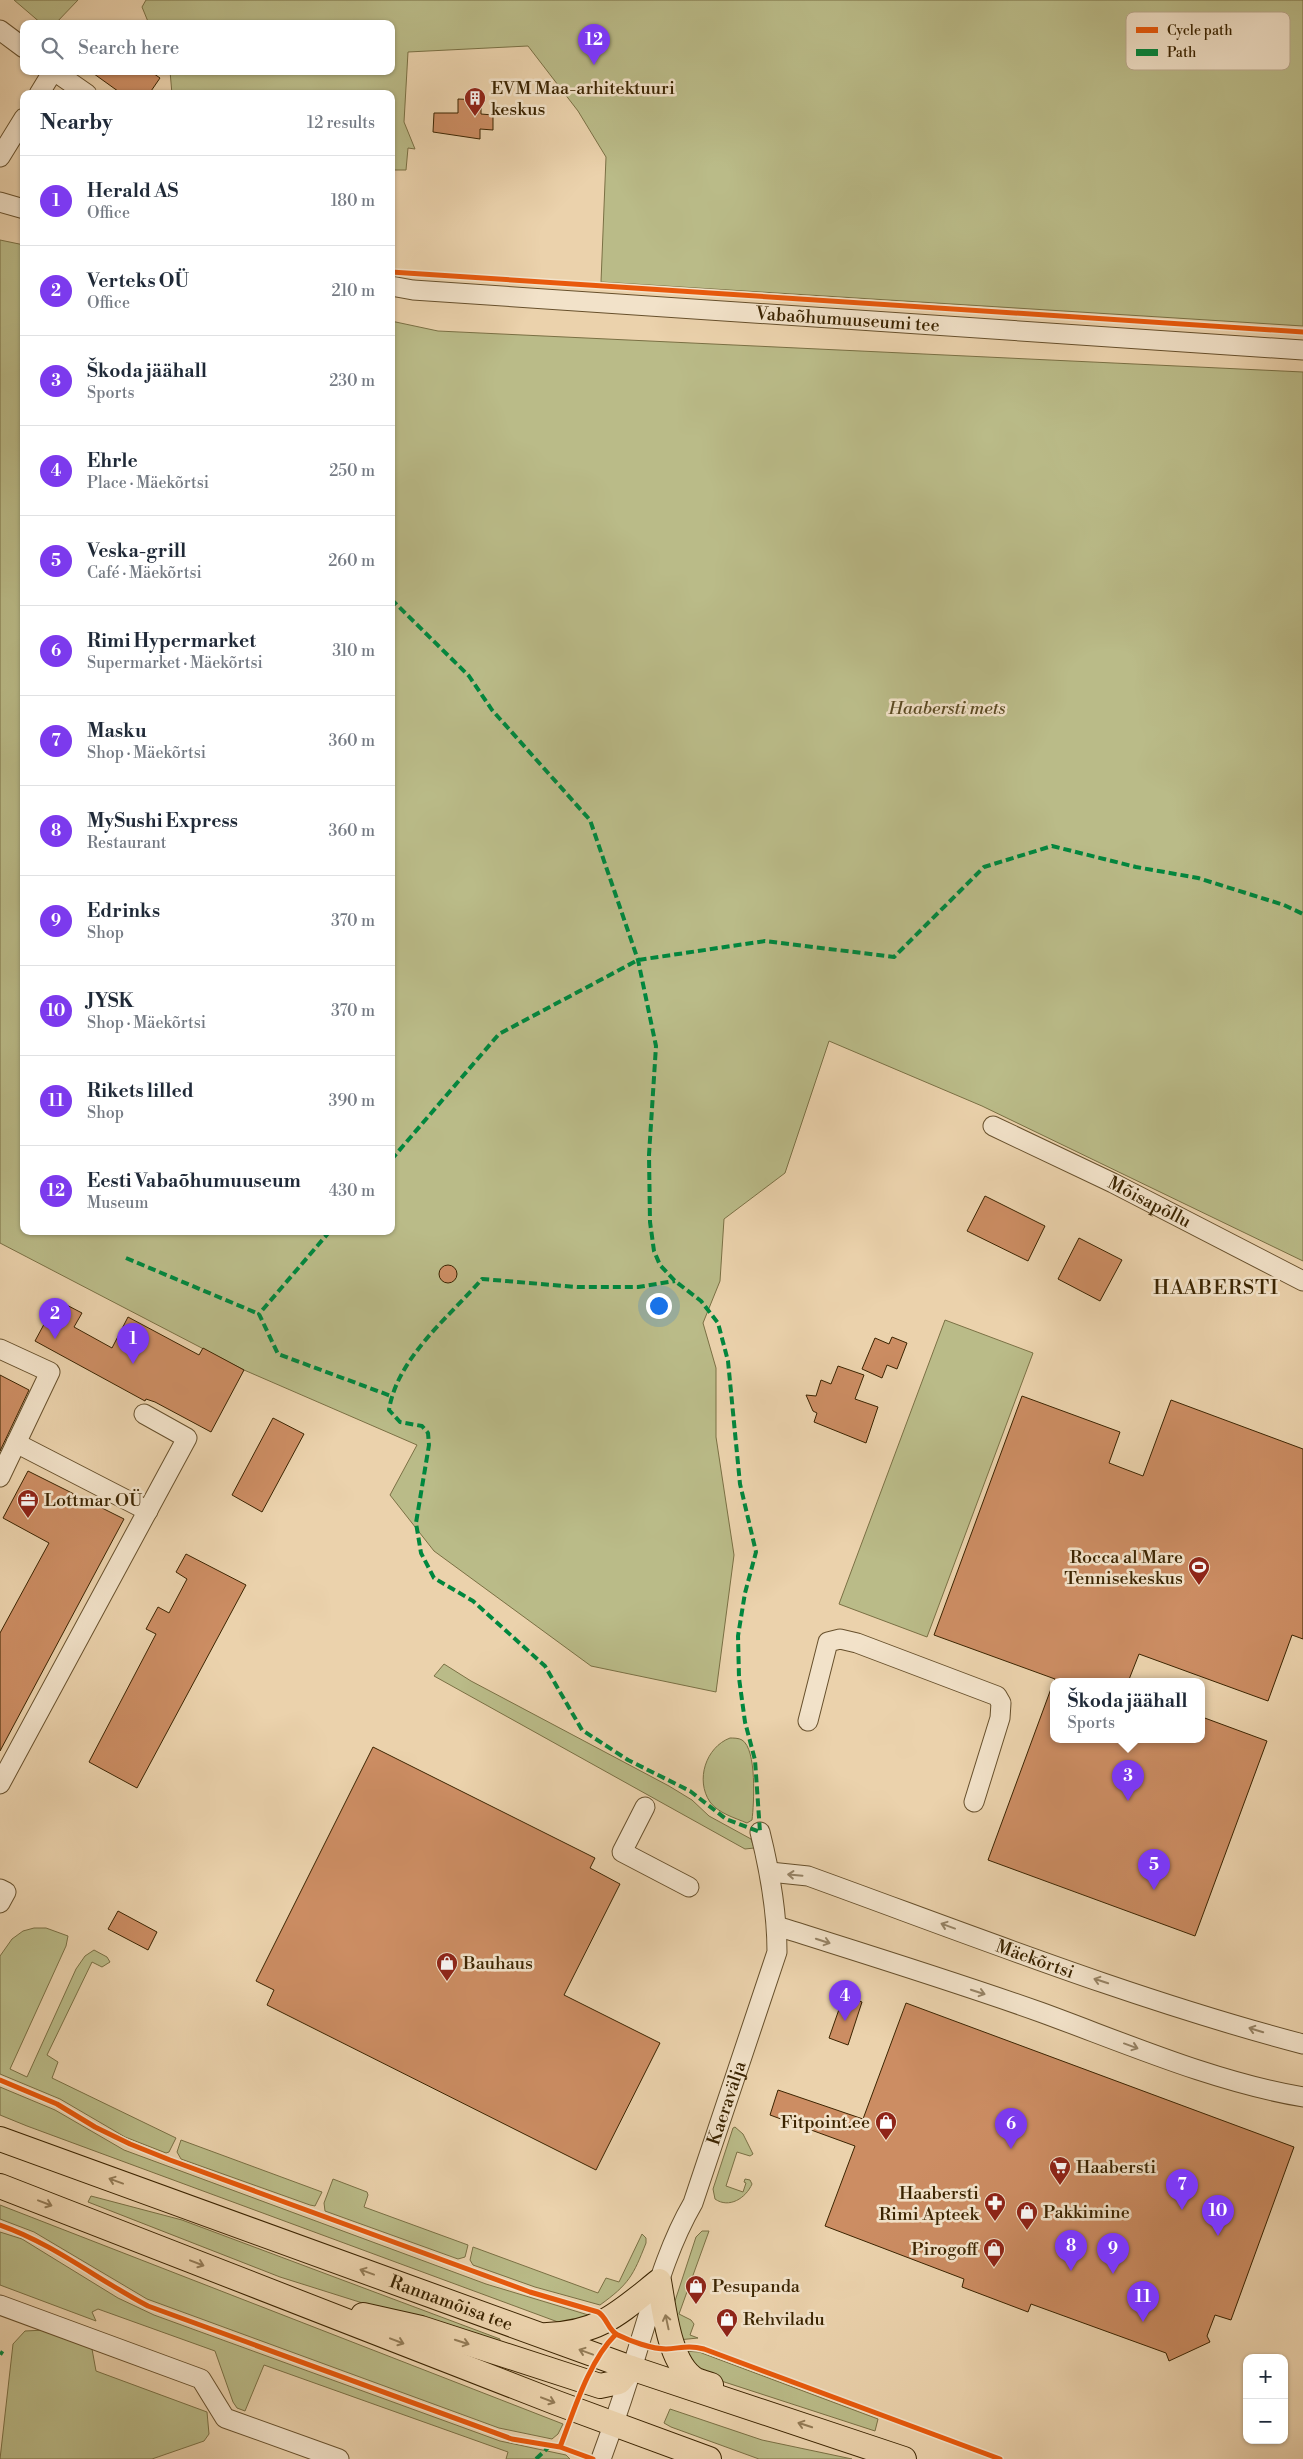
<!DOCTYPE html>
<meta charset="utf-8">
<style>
:root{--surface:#fff;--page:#f6f6f7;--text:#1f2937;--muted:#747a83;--line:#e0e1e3;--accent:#7c3aed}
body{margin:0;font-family:"Libre Bodoni",serif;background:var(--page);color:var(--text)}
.controls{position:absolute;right:15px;bottom:15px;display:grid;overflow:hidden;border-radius:10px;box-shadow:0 1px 4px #0004}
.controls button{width:45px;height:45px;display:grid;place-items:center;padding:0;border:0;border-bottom:1px solid var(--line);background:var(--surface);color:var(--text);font:25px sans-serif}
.you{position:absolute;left:658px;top:1305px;width:18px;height:18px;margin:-12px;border:4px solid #fff;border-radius:50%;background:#1a73e8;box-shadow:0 0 0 8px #1a73e833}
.badge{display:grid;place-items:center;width:32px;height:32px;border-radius:50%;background:var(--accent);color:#fff;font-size:16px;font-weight:700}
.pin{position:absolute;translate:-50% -41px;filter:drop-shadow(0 1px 2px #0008)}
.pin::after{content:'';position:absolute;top:26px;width:18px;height:15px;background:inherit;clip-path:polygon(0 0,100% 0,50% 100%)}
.popup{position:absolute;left:1050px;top:1678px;width:155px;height:65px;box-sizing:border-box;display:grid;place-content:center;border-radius:10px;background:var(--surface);filter:drop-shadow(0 1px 4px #0005);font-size:16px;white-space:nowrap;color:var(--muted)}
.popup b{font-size:19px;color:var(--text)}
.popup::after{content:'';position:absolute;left:50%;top:100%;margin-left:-10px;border:10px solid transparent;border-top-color:var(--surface)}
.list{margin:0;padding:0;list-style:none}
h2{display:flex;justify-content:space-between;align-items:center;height:65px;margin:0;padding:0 20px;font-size:21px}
h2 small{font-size:16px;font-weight:400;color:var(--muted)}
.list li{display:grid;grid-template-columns:32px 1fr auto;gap:15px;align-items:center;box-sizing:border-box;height:90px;padding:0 20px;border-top:1px solid var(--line)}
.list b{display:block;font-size:19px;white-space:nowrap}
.list p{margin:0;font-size:16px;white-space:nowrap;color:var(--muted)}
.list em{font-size:16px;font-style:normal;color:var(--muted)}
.icon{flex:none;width:28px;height:28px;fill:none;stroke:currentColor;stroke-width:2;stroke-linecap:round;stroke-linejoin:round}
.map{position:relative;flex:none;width:1303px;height:2459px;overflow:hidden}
.search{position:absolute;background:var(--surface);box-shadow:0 1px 4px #0004;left:20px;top:20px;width:375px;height:55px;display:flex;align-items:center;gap:12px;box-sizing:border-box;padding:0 18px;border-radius:10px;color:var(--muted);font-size:19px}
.panel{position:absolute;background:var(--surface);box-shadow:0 1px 4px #0004;left:20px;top:90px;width:375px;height:1145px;border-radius:10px}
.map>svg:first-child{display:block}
</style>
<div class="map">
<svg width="1303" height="2459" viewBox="0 0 1303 2459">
<rect width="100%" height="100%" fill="#ebd2ac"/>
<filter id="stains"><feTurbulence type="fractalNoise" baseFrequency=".004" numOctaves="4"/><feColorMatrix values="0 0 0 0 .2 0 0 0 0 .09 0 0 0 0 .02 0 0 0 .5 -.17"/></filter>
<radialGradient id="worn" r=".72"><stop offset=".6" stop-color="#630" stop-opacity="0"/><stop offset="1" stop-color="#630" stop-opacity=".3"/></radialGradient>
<!-- green -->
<path fill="#babb88" stroke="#7a7044" d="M14 0H78L55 24H42Z
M146 0H1303V326L601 282 606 157 578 111 528 46 408 52 404 122 415 149 408 148 406 170H393L391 200V94H172L170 71H391V24H149L142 7Z
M0 240 24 245V1231H391V321L438 331 1303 372V1261L982 1106 829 1041 785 1173 724 1219 720 1281 703 1323 716 1368V1437L734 1555 716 1692 591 1666 434 1551 390 1495 417 1445 244 1370 0 1243Z
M945 1320 1033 1353 927 1637 839 1604Z
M444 1664 471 1681 669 1786 692 1800 709 1816 751 1839 754 1848 745 1849 434 1676Z
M730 1738C733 1738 739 1738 742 1740 757 1749 754 1804 752 1820L747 1823C735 1818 718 1813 710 1802 695 1780 706 1747 730 1738Z
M34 1928H46L68 1936 66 1946 10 2069 27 2077 76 1969 85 1956 94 1950 107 1957 110 1962 102 1967 92 1962 47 2055 58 2062 52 2078 176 2138 169 2152 166 2153 125 2137 60 2099 0 2074V1956L12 1939 23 1931Z
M0 2087 55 2110 124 2150 486 2284 595 2317 558 2322 27 2126 0 2115Z
M735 2127 743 2134 753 2154 750 2156 737 2152 726 2186 743 2192 746 2183 744 2182 745 2179 750 2180 752 2184C746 2198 729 2209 715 2199L713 2189 733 2128Z
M181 2140 322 2192 315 2206 310 2205 181 2159 177 2152Z
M333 2179 367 2192 368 2195 364 2207 468 2245 465 2257 458 2259 325 2211 324 2203Z
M91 2196 182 2220 500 2339 499 2346 280 2277 88 2202Z
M0 2205 563 2424 558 2434 552 2439 499 2428 147 2299 34 2232 0 2219Z
M702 2231H709L679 2314 691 2320 694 2324 690 2335 698 2338 678 2340 674 2304 696 2237Z
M0 2232 22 2239 118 2298 154 2315 500 2441 566 2455 570 2459H506L508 2452 264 2365 245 2411 237 2408 233 2402 215 2351 98 2309 92 2312 96 2321 0 2285Z
M642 2234 646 2238V2243C633 2276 629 2284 600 2305L535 2287 473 2265 470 2260 473 2247 598 2293 606 2278 619 2282Z
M45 2330 92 2349 96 2371 207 2412 209 2434 204 2441 152 2459H0L13 2344 25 2331Z
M683 2351 699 2352 878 2419 875 2431 709 2377 701 2372Z
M670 2409 762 2440 852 2459H759L671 2427 664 2423Z"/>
<!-- building -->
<path fill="#cc8d63" stroke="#3b2401" d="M90 71H150L160 78 149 94H122Z
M458 99 481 100V114L493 115V130L480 129V139L433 132 434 113H458Z
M985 1196 1045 1226 1028 1261 967 1231Z
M1079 1238 1122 1260 1100 1301 1058 1279Z
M439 1274a9 9 0 1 1 18 0a9 9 0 1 1-18 0Z
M57 1300 82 1313 74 1327 112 1348 128 1317 199 1355 203 1348 244 1370 211 1432 155 1402 146 1399 145 1401 35 1341Z
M892 1337 907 1343 897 1369 887 1365 882 1378 862 1369 875 1338 889 1344Z
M838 1366 864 1375 855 1399 878 1407 866 1443 814 1422 817 1413 813 1411 806 1395 816 1396 821 1380 831 1384Z
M0 1375 29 1390 0 1451Z
M1022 1396 1120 1432 1109 1463 1143 1476 1171 1400 1303 1449V1639L1292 1635 1268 1701 1139 1654 1128 1682H1054L1055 1679 934 1635Z
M273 1418 304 1434 262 1512 232 1495Z
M28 1471 124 1519 0 1751V1633L49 1543 3 1518Z
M186 1554 246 1585 137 1788 89 1762 156 1634 146 1629 158 1607 169 1613 187 1579 176 1572Z
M1052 1686H1054V1740H1202V1717L1267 1741 1195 1936 988 1860Z
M373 1747 595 1858 590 1868 620 1884 564 1995 660 2043 596 2170 267 2005 274 1990 256 1981Z
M118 1911 157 1932 148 1950 108 1929Z
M844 1995 862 2002 848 2045 829 2038Z
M906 2003 1294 2147 1231 2320 1215 2315 1207 2336 1210 2342 1169 2361 1166 2353 1031 2304 1028 2312 962 2287 964 2279 825 2226 855 2146 770 2115 778 2090 863 2119Z"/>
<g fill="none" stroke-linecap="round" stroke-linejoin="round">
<!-- minor casing -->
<g stroke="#67502c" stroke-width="21">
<g id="minor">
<path d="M0 30 24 48"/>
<path d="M54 71 87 94"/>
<path d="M39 94 53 71"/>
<path d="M0 157 24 118"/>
<path d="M0 202 24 209"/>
<path id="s1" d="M391 286 413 290 1303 350"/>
<path id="s2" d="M993 1126 1113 1183 1303 1281"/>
<path d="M0 1349 50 1372 0 1477"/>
<path d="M16 1443 148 1511"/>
<path d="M808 1721 828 1642 840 1639 857 1643 997 1696 1001 1703 1000 1718 974 1802"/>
<path d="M0 1784 187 1438 144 1414"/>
<path d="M645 1807 622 1852 689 1887"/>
<path id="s3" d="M770 1872 808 1876C971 1935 1135 2000 1303 2044"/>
<path d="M0 1889 6 1892 0 1903"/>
<path d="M777 1926C865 1954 953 1981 1040 2012 1125 2043 1214 2082 1303 2097"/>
<path d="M0 2305 201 2379 225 2418 339 2459"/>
<path id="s4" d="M601 2459C615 2421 628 2382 640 2342 655 2294 668 2246 693 2203L777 1952C777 1911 770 1872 760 1832"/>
</g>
</g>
<!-- major casing -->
<g stroke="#3b2401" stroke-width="26">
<g id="major">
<path id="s5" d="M0 2139 631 2368 904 2459"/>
<path d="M0 2186 557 2403 709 2459"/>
<path d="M363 2315 421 2328 600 2386 619 2382 631 2368"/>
<path d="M547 2335C600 2333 619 2313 659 2281 664 2308 669 2365 696 2380 700 2382 706 2383 711 2385"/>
</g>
</g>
<!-- minor -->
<use href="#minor" stroke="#f2e2c9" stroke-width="19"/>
<!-- major -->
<use href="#major" stroke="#ebd2ac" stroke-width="24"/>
<!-- quiet -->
<path stroke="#00873e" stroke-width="4" stroke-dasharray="8 4" stroke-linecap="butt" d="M391 599 469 676 492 710 590 820 638 960 656 1046 649 1155 650 1222 654 1251 660 1265 675 1281 701 1301 718 1323 728 1361 740 1484 756 1552 745 1593 738 1636 739 1678 745 1722 755 1760 760 1832 726 1819 690 1791 628 1760 582 1730 545 1666 473 1601 434 1578 421 1553 416 1523 429 1445 428 1433 422 1426 400 1422 389 1410C397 1358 449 1317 482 1279L577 1287H638L675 1281
M391 1160 499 1034 638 960 765 941 894 957 984 867 1052 846 1136 867 1198 878 1284 905 1303 914
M330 1231 259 1314 278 1354 391 1396
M126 1258 259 1314
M0 2352 3 2354
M536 2459 551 2445"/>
<!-- cycleway casing -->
<g stroke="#f2e2c9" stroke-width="8">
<path id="cycleway" d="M391 272 1303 332
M0 2080 57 2104 95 2127 130 2144 170 2160 530 2292 598 2312C607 2317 608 2331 618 2335 630 2341 652 2349 666 2349 682 2348 688 2345 704 2349L1000 2459
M0 2225C54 2244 98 2280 148 2306L512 2439 560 2447 593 2459
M560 2447C574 2411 588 2362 616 2334"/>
</g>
<!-- cycleway -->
<use href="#cycleway" stroke="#e8590c" stroke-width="5"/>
</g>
<!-- one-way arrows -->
<defs><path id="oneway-shaft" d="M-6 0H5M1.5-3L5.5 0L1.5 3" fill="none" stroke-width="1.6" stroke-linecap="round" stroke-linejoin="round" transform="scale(1.25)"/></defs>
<g stroke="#968365">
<use href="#oneway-shaft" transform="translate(795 1875) rotate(-175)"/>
<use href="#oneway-shaft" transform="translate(948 1926) rotate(-160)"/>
<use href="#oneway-shaft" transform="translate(823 1941) rotate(18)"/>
<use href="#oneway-shaft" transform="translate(1101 1981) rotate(-162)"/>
<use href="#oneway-shaft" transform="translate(978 1992) rotate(18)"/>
<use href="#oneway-shaft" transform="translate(1256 2030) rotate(-163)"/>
<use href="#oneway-shaft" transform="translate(1131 2046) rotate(20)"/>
</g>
<g stroke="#937b56">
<use href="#oneway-shaft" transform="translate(116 2181) rotate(-160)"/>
<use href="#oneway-shaft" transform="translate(45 2203) rotate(21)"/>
<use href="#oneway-shaft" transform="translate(197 2263) rotate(21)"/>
<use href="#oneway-shaft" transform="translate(367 2272) rotate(-160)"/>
<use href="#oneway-shaft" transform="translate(667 2322) rotate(-102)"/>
<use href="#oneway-shaft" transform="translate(397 2341) rotate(21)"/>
<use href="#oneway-shaft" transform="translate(462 2342) rotate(18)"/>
<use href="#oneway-shaft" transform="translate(586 2352) rotate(-160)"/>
<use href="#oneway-shaft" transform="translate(548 2400) rotate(21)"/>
<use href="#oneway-shaft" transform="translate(805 2425) rotate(-162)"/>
</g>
<!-- icons -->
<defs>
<g id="building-pin" transform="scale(1.125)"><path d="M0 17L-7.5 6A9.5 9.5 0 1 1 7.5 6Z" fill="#8f2418" stroke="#f2e2c9"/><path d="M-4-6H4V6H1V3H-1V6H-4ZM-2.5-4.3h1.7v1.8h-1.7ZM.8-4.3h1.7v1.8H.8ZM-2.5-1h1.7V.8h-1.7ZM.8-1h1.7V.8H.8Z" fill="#fff"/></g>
<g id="office-pin" transform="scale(1.125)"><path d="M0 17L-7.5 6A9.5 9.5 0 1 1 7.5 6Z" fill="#8f2418" stroke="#f2e2c9"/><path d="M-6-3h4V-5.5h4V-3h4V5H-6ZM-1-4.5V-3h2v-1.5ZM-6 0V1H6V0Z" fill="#fff"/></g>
<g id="stadium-pin" transform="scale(1.125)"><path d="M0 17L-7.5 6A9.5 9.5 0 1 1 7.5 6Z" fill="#8f2418" stroke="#f2e2c9"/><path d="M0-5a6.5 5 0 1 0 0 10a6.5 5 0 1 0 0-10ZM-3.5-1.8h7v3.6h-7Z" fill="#fff"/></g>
<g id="shop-pin" transform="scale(1.125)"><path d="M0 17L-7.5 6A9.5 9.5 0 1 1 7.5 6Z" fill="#8f2418" stroke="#f2e2c9"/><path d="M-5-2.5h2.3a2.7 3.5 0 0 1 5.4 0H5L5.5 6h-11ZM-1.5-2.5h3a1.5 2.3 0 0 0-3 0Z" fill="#fff"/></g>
<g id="supermarket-pin" transform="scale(1.125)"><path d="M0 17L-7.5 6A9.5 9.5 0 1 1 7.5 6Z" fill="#8f2418" stroke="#f2e2c9"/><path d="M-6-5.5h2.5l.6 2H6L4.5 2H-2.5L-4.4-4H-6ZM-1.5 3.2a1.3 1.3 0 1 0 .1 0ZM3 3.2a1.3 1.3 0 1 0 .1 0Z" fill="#fff"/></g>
<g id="pharmacy-pin" transform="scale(1.125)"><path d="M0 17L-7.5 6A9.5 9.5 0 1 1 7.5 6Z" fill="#8f2418" stroke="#f2e2c9"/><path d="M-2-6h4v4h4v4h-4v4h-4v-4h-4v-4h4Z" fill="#fff"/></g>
</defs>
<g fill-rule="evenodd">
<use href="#building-pin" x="475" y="98"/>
<use href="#office-pin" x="28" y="1500"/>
<use href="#stadium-pin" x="1199" y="1567"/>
<use href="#shop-pin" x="447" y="1963"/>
<use href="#shop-pin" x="886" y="2122"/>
<use href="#supermarket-pin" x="1060" y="2167"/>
<use href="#pharmacy-pin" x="995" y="2203"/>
<use href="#shop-pin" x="1027" y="2212"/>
<use href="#shop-pin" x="994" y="2249"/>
<use href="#shop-pin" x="696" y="2286"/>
<use href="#shop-pin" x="727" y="2319"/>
</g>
<g text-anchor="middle" stroke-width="5" stroke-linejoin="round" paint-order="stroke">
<!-- poi labels -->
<g font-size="18" fill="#3b2401" stroke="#f2e2c9" text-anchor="start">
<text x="491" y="94">EVM Maa-arhitektuuri<tspan x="491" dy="21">keskus</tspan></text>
<text x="44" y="1506">Lottmar OÜ</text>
<text x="1183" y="1563" text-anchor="end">Rocca al Mare<tspan x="1183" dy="21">Tennisekeskus</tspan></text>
<text x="463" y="1969">Bauhaus</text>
<text x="870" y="2128" text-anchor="end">Fitpoint.ee</text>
<text x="1076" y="2173">Haabersti</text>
<text x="979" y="2199" text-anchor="end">Haabersti<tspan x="979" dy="21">Rimi Apteek</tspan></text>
<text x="1043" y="2218">Pakkimine</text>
<text x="978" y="2255" text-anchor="end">Pirogoff</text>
<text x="712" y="2292">Pesupanda</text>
<text x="743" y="2325">Rehviladu</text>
</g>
<!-- street labels -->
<g font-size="18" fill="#3b2401" stroke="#f2e2c9">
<text dy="6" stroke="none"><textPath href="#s1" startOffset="458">Vabaõhumuuseumi tee</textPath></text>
<text dy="6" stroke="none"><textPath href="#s2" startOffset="174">Mõisapõllu</textPath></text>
<text dy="6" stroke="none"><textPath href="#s3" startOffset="280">Mäekõrtsi</textPath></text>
<text dy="6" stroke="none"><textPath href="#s4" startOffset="378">Kaeravälja</textPath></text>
<text dy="6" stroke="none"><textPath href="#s5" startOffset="480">Rannamõisa tee</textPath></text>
</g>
<!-- park labels -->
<g font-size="18" font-style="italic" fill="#5b4a23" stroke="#f2e2c9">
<text x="947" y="714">Haabersti mets</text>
</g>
<!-- quarter labels -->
<g font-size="20" letter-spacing="1" fill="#3b2401" stroke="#f2e2c9">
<text x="1216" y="1294">HAABERSTI</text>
</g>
</g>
<!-- legend -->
<rect x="1126" y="12" width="164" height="58" rx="8" fill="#f2e2c9" stroke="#bba98d" stroke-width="1"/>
<rect x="1136" y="27" width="22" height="6" fill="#e8590c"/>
<rect x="1136" y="49" width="22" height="7" fill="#00873e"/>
<g font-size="14" fill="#3b2401">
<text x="1167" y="35">Cycle path</text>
<text x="1167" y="57">Path</text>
</g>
<rect width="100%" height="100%" filter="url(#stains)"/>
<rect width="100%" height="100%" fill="url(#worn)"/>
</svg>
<div class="controls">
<button>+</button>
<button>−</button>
</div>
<div class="you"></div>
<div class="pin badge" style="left:133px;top:1364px">1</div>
<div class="pin badge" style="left:55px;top:1339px">2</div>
<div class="pin badge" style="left:1128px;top:1801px">3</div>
<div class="popup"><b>Škoda jäähall</b>Sports</div>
<div class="pin badge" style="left:845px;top:2021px">4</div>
<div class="pin badge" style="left:1154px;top:1890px">5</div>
<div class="pin badge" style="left:1011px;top:2149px">6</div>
<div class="pin badge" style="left:1182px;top:2210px">7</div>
<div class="pin badge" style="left:1071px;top:2271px">8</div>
<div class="pin badge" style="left:1113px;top:2274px">9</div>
<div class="pin badge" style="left:1218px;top:2236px">10</div>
<div class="pin badge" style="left:1143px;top:2322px">11</div>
<div class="pin badge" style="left:594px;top:65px">12</div>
<div class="search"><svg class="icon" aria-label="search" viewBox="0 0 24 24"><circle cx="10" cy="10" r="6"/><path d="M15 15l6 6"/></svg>Search here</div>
<section class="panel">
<h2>Nearby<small>12 results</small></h2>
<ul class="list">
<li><span class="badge">1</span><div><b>Herald AS</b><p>Office</p></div><em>180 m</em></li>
<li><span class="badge">2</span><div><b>Verteks OÜ</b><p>Office</p></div><em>210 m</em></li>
<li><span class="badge">3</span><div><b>Škoda jäähall</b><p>Sports</p></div><em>230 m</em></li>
<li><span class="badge">4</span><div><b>Ehrle</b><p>Place · Mäekõrtsi</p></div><em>250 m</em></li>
<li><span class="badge">5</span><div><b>Veska-grill</b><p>Café · Mäekõrtsi</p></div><em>260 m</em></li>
<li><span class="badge">6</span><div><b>Rimi Hypermarket</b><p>Supermarket · Mäekõrtsi</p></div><em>310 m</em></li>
<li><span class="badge">7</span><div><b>Masku</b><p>Shop · Mäekõrtsi</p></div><em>360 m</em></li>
<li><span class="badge">8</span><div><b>MySushi Express</b><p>Restaurant</p></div><em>360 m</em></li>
<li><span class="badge">9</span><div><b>Edrinks</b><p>Shop</p></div><em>370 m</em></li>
<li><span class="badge">10</span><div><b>JYSK</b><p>Shop · Mäekõrtsi</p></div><em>370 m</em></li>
<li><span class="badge">11</span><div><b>Rikets lilled</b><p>Shop</p></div><em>390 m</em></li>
<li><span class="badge">12</span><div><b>Eesti Vabaõhumuuseum</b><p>Museum</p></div><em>430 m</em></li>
</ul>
</section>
</div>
